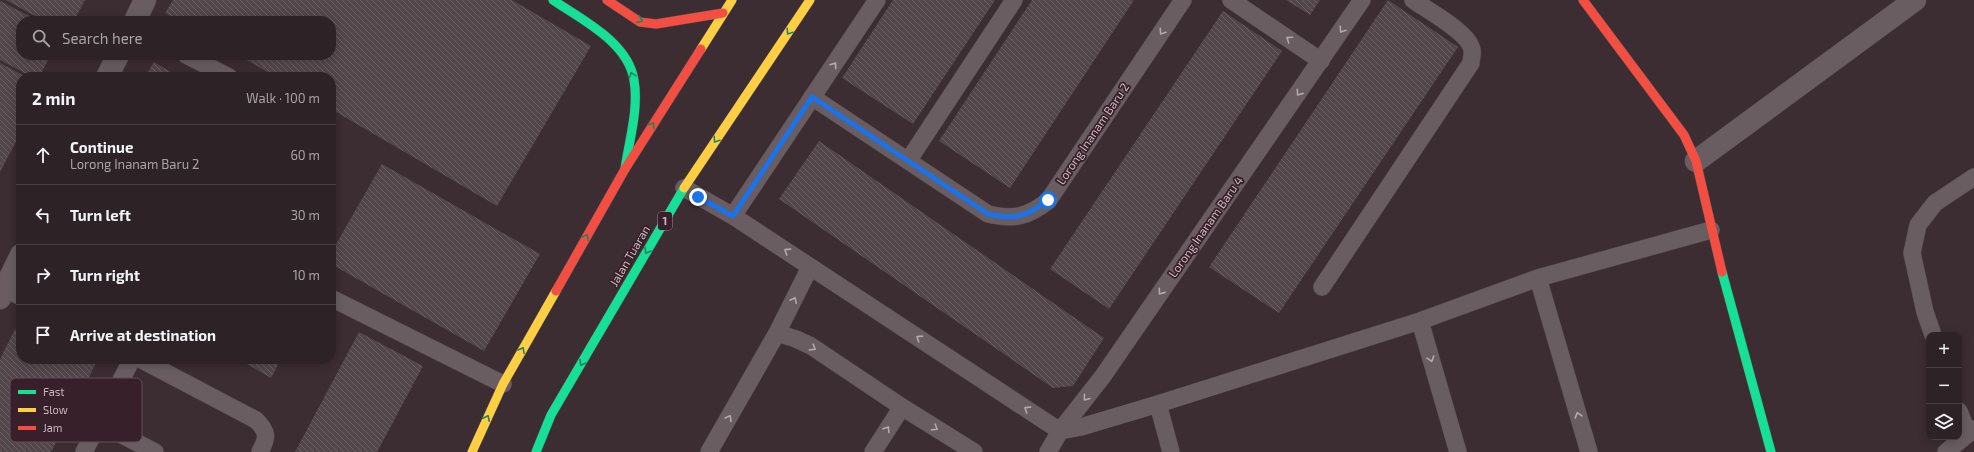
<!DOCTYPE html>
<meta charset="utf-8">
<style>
:root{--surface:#2d2226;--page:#352a2e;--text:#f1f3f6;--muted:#a7a4a7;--line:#483f43}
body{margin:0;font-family:"Exo 2",sans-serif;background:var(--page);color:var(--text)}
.controls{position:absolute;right:12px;bottom:12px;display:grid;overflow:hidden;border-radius:8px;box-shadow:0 2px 10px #0003}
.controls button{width:36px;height:36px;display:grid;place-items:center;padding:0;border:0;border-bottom:1px solid var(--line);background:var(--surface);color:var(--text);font:20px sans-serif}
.stop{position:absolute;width:12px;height:12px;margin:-9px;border:3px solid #1a73e8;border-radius:50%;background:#fff}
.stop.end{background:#1a73e8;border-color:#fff;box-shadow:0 1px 4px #0008}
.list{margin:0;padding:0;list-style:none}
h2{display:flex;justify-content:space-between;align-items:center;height:52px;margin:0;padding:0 16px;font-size:17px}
h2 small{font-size:13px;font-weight:400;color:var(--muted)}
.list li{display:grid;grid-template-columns:26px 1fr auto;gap:12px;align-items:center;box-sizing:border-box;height:60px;padding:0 16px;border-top:1px solid var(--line)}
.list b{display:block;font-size:15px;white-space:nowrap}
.list p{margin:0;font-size:13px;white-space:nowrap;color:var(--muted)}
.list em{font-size:13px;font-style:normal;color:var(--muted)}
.icon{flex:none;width:22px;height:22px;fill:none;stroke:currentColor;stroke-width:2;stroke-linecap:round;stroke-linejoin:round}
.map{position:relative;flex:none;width:1974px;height:452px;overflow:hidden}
.search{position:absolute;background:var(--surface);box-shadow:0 2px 10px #0003;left:16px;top:16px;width:320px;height:44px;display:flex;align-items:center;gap:10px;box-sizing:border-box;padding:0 14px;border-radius:16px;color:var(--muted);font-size:15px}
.panel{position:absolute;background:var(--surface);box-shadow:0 2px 10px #0003;left:16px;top:72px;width:320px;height:292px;border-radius:16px}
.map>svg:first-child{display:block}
</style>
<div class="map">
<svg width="1974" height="452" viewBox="0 0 1974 452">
<defs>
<pattern id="building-back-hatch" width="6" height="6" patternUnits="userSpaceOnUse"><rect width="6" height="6" fill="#52464b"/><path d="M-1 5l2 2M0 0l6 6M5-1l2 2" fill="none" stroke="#6a5f63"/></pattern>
</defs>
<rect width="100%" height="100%" fill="#3c2d33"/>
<!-- building -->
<path fill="url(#building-back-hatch)" d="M6 0H85L74 21H44Z
M173 0H512L591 46 497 206 331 109V77H276L238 55H331V21H179L165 13Z
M893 0H995L913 124 842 78Z
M1032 0H1134L1010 188 939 141Z
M1286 0H1320L1310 15Z
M1388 0 1458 47 1279 313 1209 267Z
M0 1 39 21H21V55H51L39 77H32L0 60Z
M1223 11 1282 51 1109 309 1050 269Z
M154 62 179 77H145Z
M0 63 26 77H21V132L0 172Z
M819 141 1104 338 1073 386 1053 388 779 199Z
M382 164 540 254 484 351 331 264V253Z
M21 324V359H98L51 452H0V359L14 331Z
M359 332 423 366 377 452H295Z
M238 359H281L271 378Z"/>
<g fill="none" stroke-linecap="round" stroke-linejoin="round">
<!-- lane casing -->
<g stroke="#54494d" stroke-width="18">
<path id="lane" d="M1231 0 1321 61
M186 55 229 77
M812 97 988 214C1014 220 1027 217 1048 201L1183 0
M908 161 1014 0
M684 188 733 216 1060 431 1081 427 1158 404 1420 321 1538 278 1711 230
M733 216 877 0
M1538 278 1589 452
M1322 287 1471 63C1471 59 1473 54 1472 50 1470 33 1427 10 1413 0
M5 289 21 297
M331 298 503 384
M1420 321 1458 452
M777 333 796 339 811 346 902 407 974 452
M1933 335 1925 312 1912 253 1918 225 1935 203 1974 177
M140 359 256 420C268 432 268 437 260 452
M1158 404 1171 452
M1959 411 1968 434
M99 423 155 452
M84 452 132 359
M709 452 777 333 810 267
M873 452 902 407
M1048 452 1060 431 1103 376 1362 0
M1946 452 1974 429"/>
</g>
<!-- street casing -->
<g stroke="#54494d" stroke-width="23">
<path id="street" d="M135 21 145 0
M107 77 118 55
M1696 161 1915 0
M0 298 21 255"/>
</g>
<!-- fast casing -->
<g stroke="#54494d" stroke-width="10">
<path id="fast" d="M553 0C582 20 628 42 634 80 639 109 629 141 625 169
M1722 272 1771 452
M536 452 551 415 684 188"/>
</g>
<!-- slow casing -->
<g stroke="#54494d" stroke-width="10">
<path id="slow" d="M701 49 732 0
M684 188 810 0
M472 452 503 384 556 291"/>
</g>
<!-- jam casing -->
<g stroke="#54494d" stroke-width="10">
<path id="jam" d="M607 0 640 22 656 24 723 13
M1583 0 1684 135 1696 161 1722 272
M556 291 625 169 701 49"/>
</g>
<!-- lane -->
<use href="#lane" stroke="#695d61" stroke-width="17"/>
<!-- street -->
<use href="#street" stroke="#695d61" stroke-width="22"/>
<!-- fast -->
<use href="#fast" stroke="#16e098" stroke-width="9"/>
<!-- slow -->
<use href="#slow" stroke="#ffcf43" stroke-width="9"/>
<!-- jam -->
<use href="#jam" stroke="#f24e42" stroke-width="9"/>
</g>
<!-- one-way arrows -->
<defs><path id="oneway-chevron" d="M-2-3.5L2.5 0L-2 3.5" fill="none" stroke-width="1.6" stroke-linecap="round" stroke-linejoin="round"/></defs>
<g stroke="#268060">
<use href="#oneway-chevron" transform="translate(640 20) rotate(21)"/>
<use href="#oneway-chevron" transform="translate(789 32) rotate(124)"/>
<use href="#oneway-chevron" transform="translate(632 75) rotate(-108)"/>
<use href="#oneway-chevron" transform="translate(652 125) rotate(-58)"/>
<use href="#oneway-chevron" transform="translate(716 140) rotate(124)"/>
<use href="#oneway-chevron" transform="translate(586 237) rotate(-61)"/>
<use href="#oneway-chevron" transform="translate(647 251) rotate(120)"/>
<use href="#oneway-chevron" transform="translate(522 350) rotate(-61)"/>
<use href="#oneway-chevron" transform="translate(582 363) rotate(120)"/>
<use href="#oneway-chevron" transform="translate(487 418) rotate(-65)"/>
</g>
<g stroke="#b7a6ac">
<use href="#oneway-chevron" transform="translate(1342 30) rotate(124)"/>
<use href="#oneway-chevron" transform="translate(1162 32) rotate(124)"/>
<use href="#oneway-chevron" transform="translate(1289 39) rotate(-146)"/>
<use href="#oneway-chevron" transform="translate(834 65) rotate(-56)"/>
<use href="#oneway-chevron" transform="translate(1299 93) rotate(125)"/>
<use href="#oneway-chevron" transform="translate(787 251) rotate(-147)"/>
<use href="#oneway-chevron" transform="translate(1161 292) rotate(125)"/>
<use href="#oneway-chevron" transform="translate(794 300) rotate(-64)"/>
<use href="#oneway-chevron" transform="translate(919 338) rotate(-147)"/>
<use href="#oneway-chevron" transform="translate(813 348) rotate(32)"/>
<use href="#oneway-chevron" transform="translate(1431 359) rotate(73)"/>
<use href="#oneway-chevron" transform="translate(1086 398) rotate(128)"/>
<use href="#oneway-chevron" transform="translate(1027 409) rotate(-147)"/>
<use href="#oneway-chevron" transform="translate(1578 415) rotate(-106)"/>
<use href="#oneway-chevron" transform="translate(729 418) rotate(-60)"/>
<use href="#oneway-chevron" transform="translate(935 428) rotate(32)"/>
<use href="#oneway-chevron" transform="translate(887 429) rotate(-58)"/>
</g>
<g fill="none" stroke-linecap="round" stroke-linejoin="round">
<!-- route -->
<path stroke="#1a73e8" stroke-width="5" d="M698 197 733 216 812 97 988 214C1014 220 1027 217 1048 200"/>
</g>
<g text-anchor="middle" stroke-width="3.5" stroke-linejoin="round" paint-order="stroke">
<!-- shield labels -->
<rect fill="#372029" stroke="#9f8a92" stroke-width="1" x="658" y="212" width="14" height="18" rx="3"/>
<g font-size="11" font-weight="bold" fill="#cbb8bf">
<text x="665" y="225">1</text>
</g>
<!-- street labels -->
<g font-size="12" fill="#cbb8bf" stroke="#372029">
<text transform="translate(1093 134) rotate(-56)" y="4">Lorong Inanam Baru 2</text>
<text transform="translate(1206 227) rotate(-55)" y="4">Lorong Inanam Baru 4</text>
<text transform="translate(630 256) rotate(-60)" y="4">Jalan Tuaran</text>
</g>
</g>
<!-- legend -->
<rect x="10" y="378" width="132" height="64" rx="6" fill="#372029" stroke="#634e56" stroke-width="1"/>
<rect x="18" y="390" width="18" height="4" fill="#16e098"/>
<rect x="18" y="408" width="18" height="4" fill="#ffcf43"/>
<rect x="18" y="426" width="18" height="4" fill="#f24e42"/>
<g font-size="11" fill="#cbb8bf">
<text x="43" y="396">Fast</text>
<text x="43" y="414">Slow</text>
<text x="43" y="432">Jam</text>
</g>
</svg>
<div class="controls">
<button>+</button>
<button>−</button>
<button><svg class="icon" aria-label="layers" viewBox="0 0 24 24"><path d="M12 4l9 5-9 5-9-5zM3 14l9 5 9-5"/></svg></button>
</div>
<div class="stop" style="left:1048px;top:200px"></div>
<div class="stop end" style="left:698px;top:197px"></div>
<div class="search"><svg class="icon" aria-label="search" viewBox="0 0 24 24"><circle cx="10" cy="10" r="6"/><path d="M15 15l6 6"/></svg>Search here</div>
<section class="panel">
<h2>2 min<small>Walk · 100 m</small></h2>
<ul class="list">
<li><svg class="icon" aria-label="ahead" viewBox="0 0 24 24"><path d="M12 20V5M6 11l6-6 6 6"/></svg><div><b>Continue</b><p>Lorong Inanam Baru 2</p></div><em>60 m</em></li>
<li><svg class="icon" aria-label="left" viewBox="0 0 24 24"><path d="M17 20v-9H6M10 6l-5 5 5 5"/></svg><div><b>Turn left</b></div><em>30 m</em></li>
<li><svg class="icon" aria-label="right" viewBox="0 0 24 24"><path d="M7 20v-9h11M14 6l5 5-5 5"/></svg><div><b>Turn right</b></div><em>10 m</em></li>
<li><svg class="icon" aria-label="arrive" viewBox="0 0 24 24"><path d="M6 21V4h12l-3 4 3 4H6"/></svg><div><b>Arrive at destination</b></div></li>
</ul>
</section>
</div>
